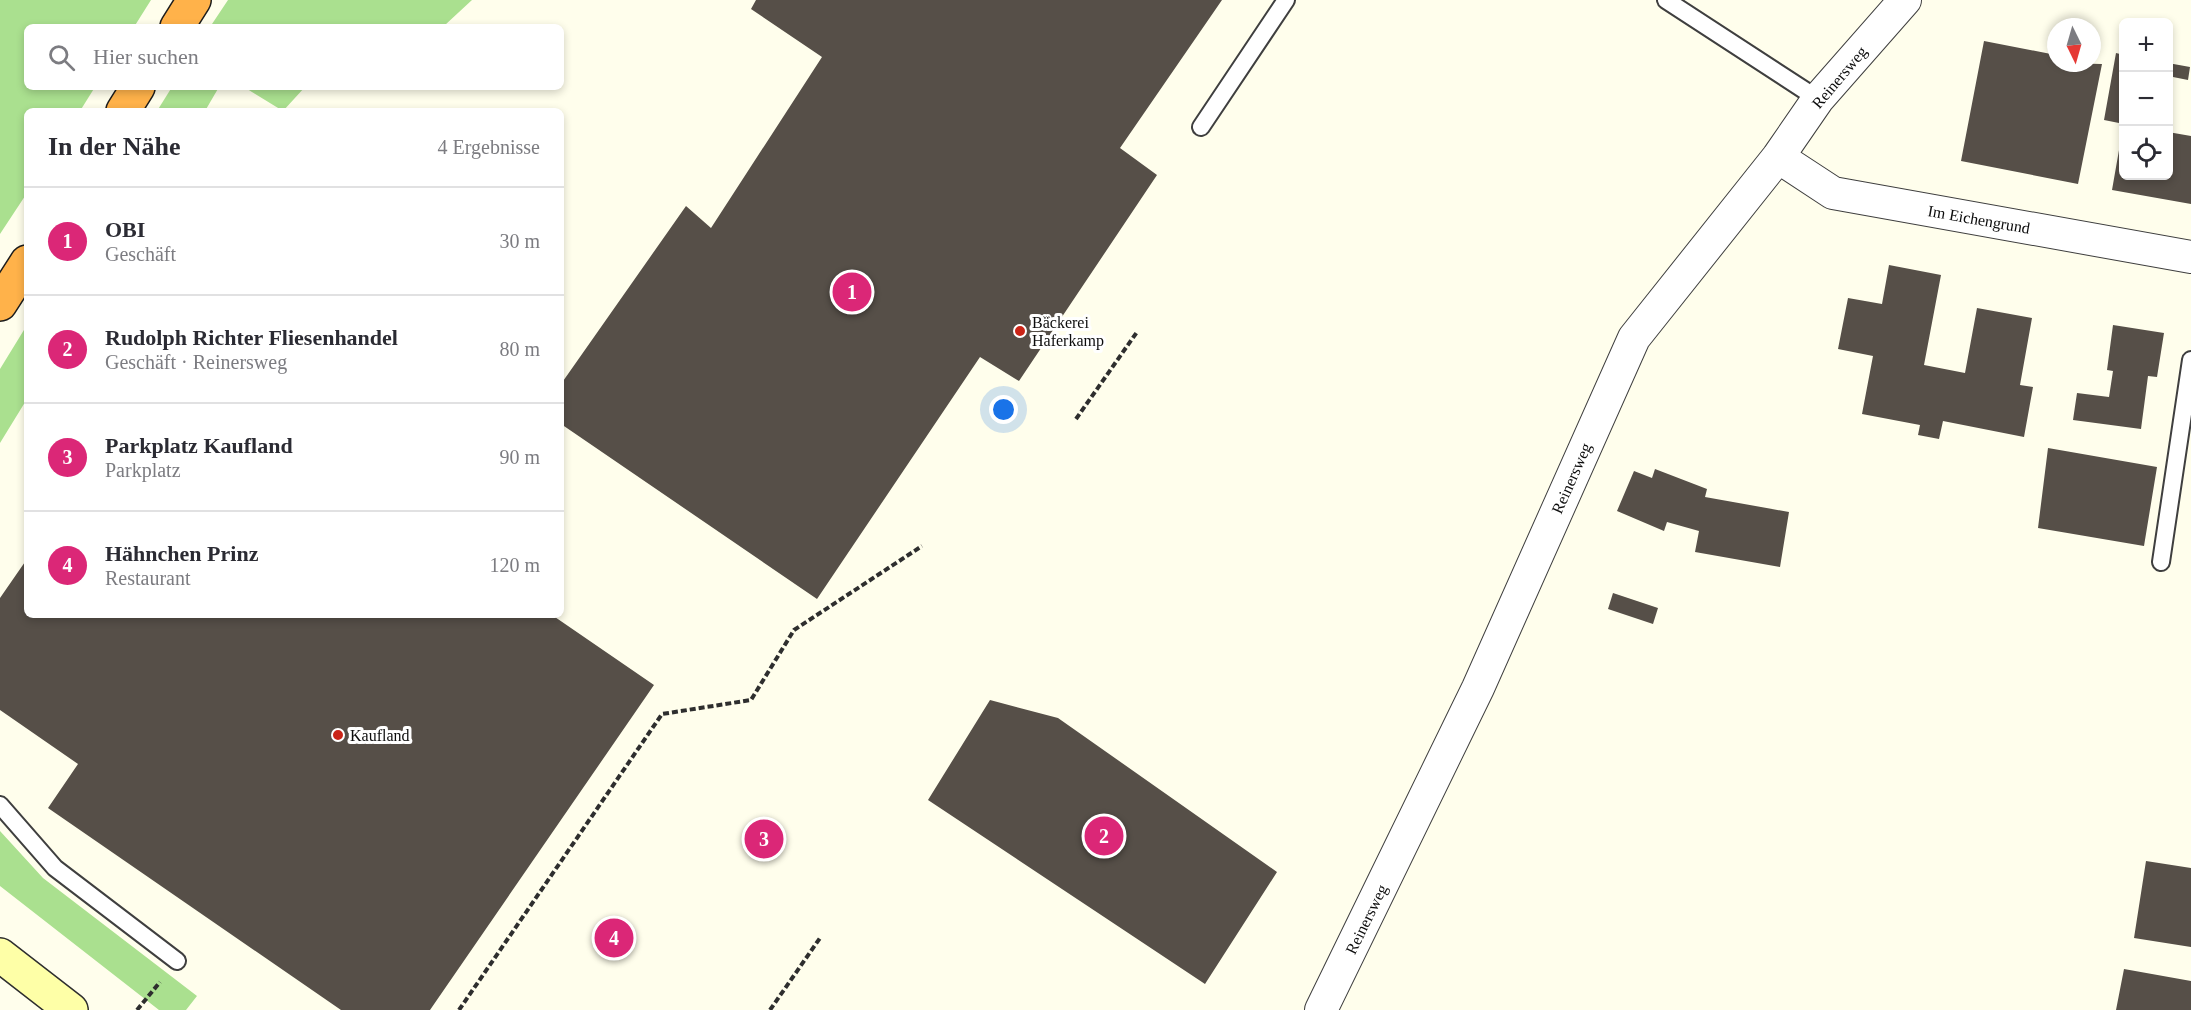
<!DOCTYPE html>
<html lang="de">
<meta charset="utf-8">
<style>
:root{--surface:#fff;--page:#f7f7f7;--text:#2b2b33;--muted:#7c7c81;--line:#e1e1e2;--accent:#db2777}
body{margin:0;font-family:"Times New Roman",serif;background:var(--page);color:var(--text)}
.controls{position:absolute;right:18px;top:18px;display:grid;overflow:hidden;border-radius:9px;box-shadow:0 3px 9px #0003}
.controls button{width:54px;height:54px;display:grid;place-items:center;padding:0;border:0;border-bottom:2px solid var(--line);background:var(--surface);color:var(--text);font:30px sans-serif}
.compass{position:absolute;left:2047px;top:18px;width:54px;height:54px;border-radius:50%;background:var(--surface);box-shadow:0 3px 9px #0003;rotate:175deg}
.you{position:absolute;left:1004px;top:410px;width:21px;height:21px;margin:-15px;border:4px solid #fff;border-radius:50%;background:#1a73e8;box-shadow:0 0 0 9px #1a73e833}
.badge{display:grid;place-items:center;width:39px;height:39px;border-radius:50%;background:var(--accent);color:#fff;font-size:20px;font-weight:700}
.pin{position:absolute;translate:-50% -50%;border:3px solid #fff;box-shadow:0 2px 6px #0006}
.list{margin:0;padding:0;list-style:none}
h2{display:flex;justify-content:space-between;align-items:center;height:78px;margin:0;padding:0 24px;font-size:26px}
h2 small{font-size:20px;font-weight:400;color:var(--muted)}
.list li{display:grid;grid-template-columns:39px 1fr auto;gap:18px;align-items:center;box-sizing:border-box;height:108px;padding:0 24px;border-top:2px solid var(--line)}
.list b{display:block;font-size:22px;white-space:nowrap}
.list p{margin:0;font-size:20px;white-space:nowrap;color:var(--muted)}
.list em{font-size:20px;font-style:normal;color:var(--muted)}
.icon{flex:none;width:33px;height:33px;fill:none;stroke:currentColor;stroke-width:2;stroke-linecap:round;stroke-linejoin:round}
.map{position:relative;flex:none;width:2191px;height:1010px;overflow:hidden}
.search{position:absolute;background:var(--surface);box-shadow:0 3px 9px #0003;left:24px;top:24px;width:540px;height:66px;display:flex;align-items:center;gap:15px;box-sizing:border-box;padding:0 21px;border-radius:9px;color:var(--muted);font-size:22px}
.panel{position:absolute;background:var(--surface);box-shadow:0 3px 9px #0003;left:24px;top:108px;width:540px;height:510px;border-radius:9px}
.map>svg:first-child{display:block}
</style>
<div class="map">
<svg width="2191" height="1010" viewBox="0 0 2191 1010">
<rect width="100%" height="100%" fill="#fffeec"/>
<!-- forest -->
<path fill="#aae08f" d="M0 0H151L134 27H27V87H95L80 111H27V193L0 234Z
M228 0H472L445 25 210 27Z
M172 87H219L205 111H157Z
M244 87H305L283 111Z
M27 325V399L0 443V369Z
M0 831 43 878 197 996 186 1010H159L0 886Z"/>
<!-- building -->
<path fill="#564f48" d="M756 0H1222L1120 148 1157 175 1019 381 980 357 817 599 561 424V384L686 206 711 228 822 57 751 9Z
M1984 41 2056 55V63L2102 64 2078 184 1961 161Z
M2116 53 2124 55V124L2104 120Z
M2168 63 2190 67 2188 80 2168 76Z
M2168 132 2191 136V204L2112 190 2122 133 2124 176H2168Z
M1889 265 1941 275 1924 365 1965 373 1977 308 2032 318 2020 385 2033 387 2024 437 1943 421 1939 439 1918 435 1920 425 1862 414 1873 356 1838 349 1848 298 1882 304Z
M2113 325 2164 333 2157 377 2148 376 2141 429 2073 420 2077 393 2109 397 2113 371 2107 370Z
M2048 448 2157 467 2144 546 2038 528Z
M1655 469 1707 489 1705 497 1789 512 1780 567 1695 552 1699 531 1667 522 1664 531 1617 511 1634 471 1652 478Z
M27 559V615H552L654 685 430 1010H341L48 808 78 764 0 710V598Z
M1613 593 1658 608 1653 624 1608 609Z
M990 700 1058 718 1277 872 1205 984 928 800Z
M2146 861 2191 868V947L2134 938Z
M2124 969 2191 981V1010H2116Z"/>
<g fill="none" stroke-linecap="round" stroke-linejoin="round">
<!-- lane casing -->
<g stroke="#3f3f3f" stroke-width="20">
<path id="lane" d="M1666 0 1818 99
M1201 127 1286 0
M2161 562 2191 360
M0 805 55 868 177 961"/>
</g>
<!-- street casing -->
<g stroke="#3f3f3f" stroke-width="34">
<path id="street" d="M1778 157 1833 193 2191 257
M1321 1010 1478 688 1634 338 1778 157 1818 99 1905 0"/>
</g>
<!-- secondary casing -->
<g stroke="#2e2e2e" stroke-width="36">
<path id="secondary" d="M0 955 71 1010"/>
</g>
<!-- highway casing -->
<g stroke="#1d1d1d" stroke-width="36">
<path id="highway" d="M177 27 194 0
M123 111 138 87
M0 304 27 262"/>
</g>
<!-- path -->
<path stroke="#2e2e2e" stroke-width="4" stroke-dasharray="6 3" stroke-linecap="butt" d="M1076 419 1137 332
M137 1010 160 982
M459 1010 662 714 751 700 794 630 922 546
M770 1010 820 938"/>
<!-- lane -->
<use href="#lane" stroke="#fff" stroke-width="16"/>
<!-- street -->
<use href="#street" stroke="#fff" stroke-width="32"/>
<!-- secondary -->
<use href="#secondary" stroke="#feffa7" stroke-width="33"/>
<!-- highway -->
<use href="#highway" stroke="#ffb24a" stroke-width="33"/>
</g>
<!-- markers -->
<g fill="#ca2417" stroke="#fff" stroke-width="2">
<circle cx="1020" cy="331" r="6"/>
<circle cx="338" cy="735" r="6"/>
</g>
<g text-anchor="middle" stroke-width="6" stroke-linejoin="round" paint-order="stroke">
<!-- street labels -->
<g font-size="16" fill="#0c0c0c" stroke="#fff">
<text transform="translate(1839 77) rotate(-50)" y="6">Reinersweg</text>
<text transform="translate(1979 219) rotate(10)" y="6">Im Eichengrund</text>
<text transform="translate(1571 478) rotate(-66)" y="6">Reinersweg</text>
<text transform="translate(1366 919) rotate(-64)" y="6">Reinersweg</text>
</g>
<!-- poi labels -->
<g font-size="16" fill="#0c0c0c" stroke="#fff" text-anchor="start">
<text x="1032" y="328">Bäckerei<tspan x="1032" dy="18">Haferkamp</tspan></text>
<text x="350" y="741">Kaufland</text>
</g>
</g>
</svg>
<div class="controls">
<button>+</button>
<button>−</button>
<button><svg class="icon" aria-label="locate" viewBox="0 0 24 24"><circle cx="12" cy="12" r="6"/><path d="M12 2v4M12 18v4M2 12h4M18 12h4"/></svg></button>
</div>
<svg class="compass" viewBox="-18 -18 36 36"><path d="M0-13l5 13h-10z" fill="#e53935"/><path d="M0 13l5-13h-10z" fill="#7c7c81"/></svg>
<div class="you"></div>
<div class="pin badge" style="left:852px;top:292px">1</div>
<div class="pin badge" style="left:1104px;top:836px">2</div>
<div class="pin badge" style="left:764px;top:839px">3</div>
<div class="pin badge" style="left:614px;top:938px">4</div>
<div class="search"><svg class="icon" aria-label="search" viewBox="0 0 24 24"><circle cx="10" cy="10" r="6"/><path d="M15 15l6 6"/></svg>Hier suchen</div>
<section class="panel">
<h2>In der Nähe<small>4 Ergebnisse</small></h2>
<ul class="list">
<li><span class="badge">1</span><div><b>OBI</b><p>Geschäft</p></div><em>30 m</em></li>
<li><span class="badge">2</span><div><b>Rudolph Richter Fliesenhandel</b><p>Geschäft · Reinersweg</p></div><em>80 m</em></li>
<li><span class="badge">3</span><div><b>Parkplatz Kaufland</b><p>Parkplatz</p></div><em>90 m</em></li>
<li><span class="badge">4</span><div><b>Hähnchen Prinz</b><p>Restaurant</p></div><em>120 m</em></li>
</ul>
</section>
</div>
